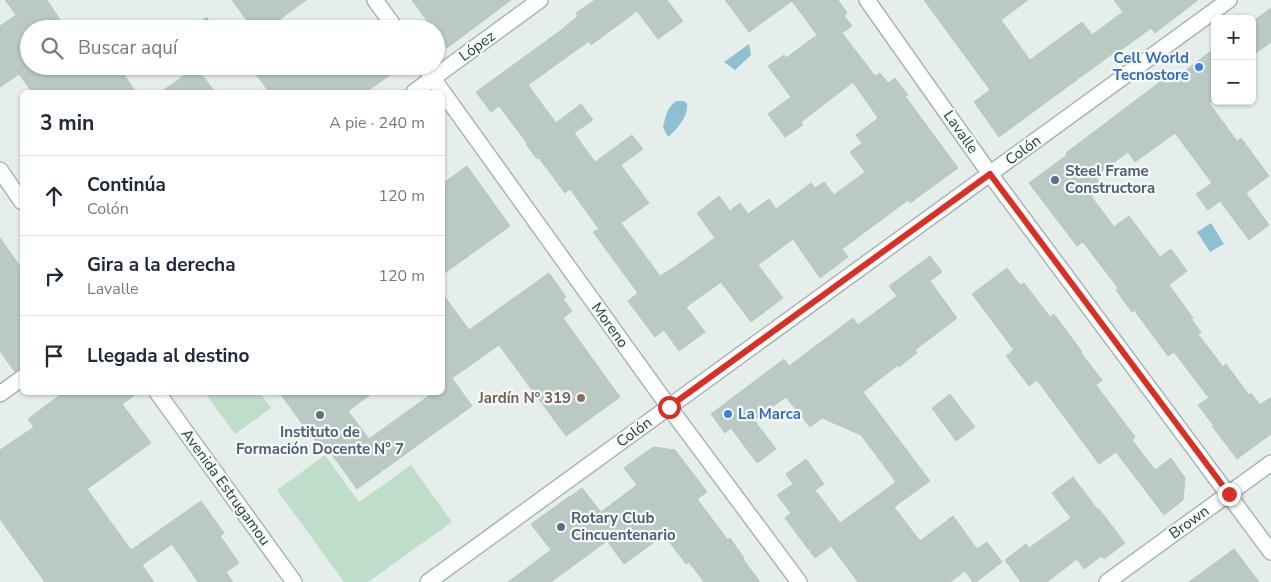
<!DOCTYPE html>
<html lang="es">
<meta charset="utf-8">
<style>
:root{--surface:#fff;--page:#f6f6f7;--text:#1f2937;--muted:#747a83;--line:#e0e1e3}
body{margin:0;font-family:"Nunito Sans",sans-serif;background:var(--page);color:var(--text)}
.controls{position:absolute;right:15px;top:15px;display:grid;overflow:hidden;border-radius:8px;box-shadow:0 1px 4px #0004}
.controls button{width:45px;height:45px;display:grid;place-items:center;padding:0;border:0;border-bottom:1px solid var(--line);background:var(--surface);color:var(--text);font:25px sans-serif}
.stop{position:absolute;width:15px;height:15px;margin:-11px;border:4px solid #d93025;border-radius:50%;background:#fff}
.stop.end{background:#d93025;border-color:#fff;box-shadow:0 1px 5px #0008}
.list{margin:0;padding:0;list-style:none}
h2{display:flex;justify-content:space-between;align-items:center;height:65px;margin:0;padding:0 20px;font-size:21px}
h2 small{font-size:16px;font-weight:400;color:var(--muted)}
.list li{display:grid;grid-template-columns:32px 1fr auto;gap:15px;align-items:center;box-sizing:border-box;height:80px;padding:0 20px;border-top:1px solid var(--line)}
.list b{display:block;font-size:19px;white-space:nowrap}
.list p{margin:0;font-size:16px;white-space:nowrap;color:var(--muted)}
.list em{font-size:16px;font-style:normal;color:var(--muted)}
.icon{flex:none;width:28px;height:28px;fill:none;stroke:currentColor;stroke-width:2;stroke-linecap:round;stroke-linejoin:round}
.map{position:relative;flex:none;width:1271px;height:582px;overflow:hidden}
.search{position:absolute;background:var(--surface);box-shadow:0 1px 4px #0004;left:20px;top:20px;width:425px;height:55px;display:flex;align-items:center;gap:12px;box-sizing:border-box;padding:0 18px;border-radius:28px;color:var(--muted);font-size:19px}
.panel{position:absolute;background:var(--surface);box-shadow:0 1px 4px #0004;left:20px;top:90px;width:425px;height:305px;border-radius:8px}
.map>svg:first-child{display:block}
</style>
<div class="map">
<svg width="1271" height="582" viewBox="0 0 1271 582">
<rect width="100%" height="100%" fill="#e5eeeb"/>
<!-- green -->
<path fill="#bedeca" d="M205 393H260L271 408 235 434Z
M325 455 359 502 411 465 452 522 368 582H344L277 490Z"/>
<!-- water -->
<path fill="#8ec0d2" d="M207 17 215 29H196L194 26Z
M749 44 751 55 735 70 724 62Z
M677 101H683L687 103C689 116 677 129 668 137L663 127C666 116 667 106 677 101Z
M1211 223 1224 244 1210 252 1197 232Z"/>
<!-- building -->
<path fill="#bac9c4" stroke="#b7c8c3" d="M5 0H47L66 29H29V66H118L136 92H32L19 74 0 87V26L16 15Z
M232 0H306L267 29H253Z
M412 0H511L447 48 436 33V29H433Z
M595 0H667L683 21 658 39 637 11 591 45 589 41 528 85 556 123 581 104 593 120 574 133 595 162 632 135 643 149 621 165 649 203 621 223 660 276 676 266 715 238 697 213 719 196 730 211 740 203 748 214 769 199 776 209 811 183 815 188 824 182 834 195 865 172 850 152 862 143 856 135 878 118 853 82 801 122 803 125 785 137 768 114 791 97 768 66 784 55 786 58 817 35 792 1 749 32 725 0H838L847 13 844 16 852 26 842 33 875 76 880 73 888 83 895 78 908 95 905 96 958 168 910 203 908 200 842 249 848 257 820 278 793 239 758 265 783 298 751 322 721 282 686 307 705 332 679 351 664 330 655 337 628 301 638 293 593 232 599 229 570 189 565 193 539 158 537 159 526 144 527 143 499 106 491 112 476 92 560 31 578 16 576 13Z
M924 0H1028L1001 20 1030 60 1082 22 1092 35 1123 12 1114 0H1198L1155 33 1151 28 1113 56 1112 54 999 137 974 102 990 90Z
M1271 8V42L1252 56V22Z
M1215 48V99L1209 103 1237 141 1241 138 1269 176 1246 193 1269 225 1249 240 1220 201 1208 210 1196 194 1212 183 1175 133 1135 162 1128 152 1095 176 1103 187 1091 196 1114 227 1129 216 1160 257 1171 249 1187 271 1169 285 1193 318 1191 319 1201 332 1198 334 1223 367 1226 364 1249 395 1251 393 1260 405 1271 397V434L1237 459 1212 426H1214L1198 405 1209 398 1174 352 1168 356 1134 310 1132 312 1116 290 1118 288 1083 242 1077 246 1029 183 1067 155 1066 153 1164 79 1168 84Z
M250 66H402L366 92H269Z
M196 67 215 92H161Z
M467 166 510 226 442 275V184Z
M0 238 22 269V369L15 372 0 351Z
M930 256 942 272 930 281 957 318 915 350 917 353 899 367 898 365 863 392 930 481 894 507 920 541 953 516 977 549 987 542 1002 562 976 582H973L965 571 950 582H858L831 546 815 558 785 518 791 513 777 495 793 484 786 474 806 459 824 484 815 490 840 523 896 482 861 435 822 418 810 427 786 397 754 420 776 449 757 463 731 428 725 433 711 414 784 359 789 366 853 318 858 325 897 296 889 286Z
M1007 268 1020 285 1024 283 1050 317 1054 314 1082 352 1081 353 1102 380 1096 385 1135 437 1132 440 1155 470 1171 458 1185 478 1183 500 1164 515 1116 452 1099 464 1037 380 1029 386 1006 356 1014 350 972 294Z
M549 273 566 297 563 299 572 311 563 318 620 397 566 436 499 345 452 378 472 406 357 489 327 448 322 451 279 392H374L348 411 369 439 434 392H442V293L469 330Z
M64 392H139L122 404 151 443 87 489 131 550 201 501 224 533 220 536 239 563 226 572 233 582H198L172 544 142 565 154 582H45L0 519V450L34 427 28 419Z
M950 394 975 427 956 441 932 408Z
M653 447 675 450 707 492 697 499 728 540 730 538 744 558 743 559 760 582H704L689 562 686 564 664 535 624 564 607 541 551 582H508L551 550 531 524 570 496V497L582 488 601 512 637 485 624 468Z
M1073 477 1098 510 1099 509 1125 543 1104 559 1101 556 1084 569 1077 559 1047 582H1021L1005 560 1026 544 1029 548 1071 518 1052 493Z
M1234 549 1259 582H1189Z"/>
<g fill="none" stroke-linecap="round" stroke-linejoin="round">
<!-- street casing -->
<g stroke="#a7b6b3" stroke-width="18">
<path id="street" d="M375 0 396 29
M867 0 990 174 1271 552
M424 66 669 407 799 582
M414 92 540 0
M0 394 22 378
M428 582 1229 0"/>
</g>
<!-- secondary casing -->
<g stroke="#a3bab4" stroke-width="18">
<path id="secondary" d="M0 170 22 202
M157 392 294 582
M1107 582 1271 463"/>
</g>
<!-- street -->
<use href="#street" stroke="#fff" stroke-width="15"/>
<!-- secondary -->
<use href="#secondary" stroke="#fff" stroke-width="15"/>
</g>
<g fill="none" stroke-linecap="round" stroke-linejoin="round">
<!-- route -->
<path stroke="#d93025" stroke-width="6" d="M669 407 990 174 1229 494"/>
</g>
<!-- markers -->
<g fill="#3f7fe0" stroke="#f5faf8" stroke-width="2">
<circle cx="1199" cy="67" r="5"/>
<circle cx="728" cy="414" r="5"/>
</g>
<g fill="#5c6f8a" stroke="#f5faf8" stroke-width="2">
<circle cx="1055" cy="180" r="5"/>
<circle cx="320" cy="415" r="5"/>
<circle cx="561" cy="527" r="5"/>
</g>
<circle fill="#8d6e63" stroke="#f5faf8" stroke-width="2" cx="581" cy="398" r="5"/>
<g text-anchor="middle" stroke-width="4.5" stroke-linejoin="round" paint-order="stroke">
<!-- street labels -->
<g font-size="15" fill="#24403b" stroke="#f5faf8">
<text transform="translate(477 46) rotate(-36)" y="5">López</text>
<text transform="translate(961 132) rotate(55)" y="5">Lavalle</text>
<text transform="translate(1023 150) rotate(-36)" y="5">Colón</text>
<text transform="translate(610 325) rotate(54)" y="5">Moreno</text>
<text transform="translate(634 432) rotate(-36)" y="5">Colón</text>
<text transform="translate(226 487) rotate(54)" y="5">Avenida Estrugamou</text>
<text transform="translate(1189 522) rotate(-36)" y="5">Brown</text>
</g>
<!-- shop labels -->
<g font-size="15" font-weight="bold" fill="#366cbe" stroke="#f5faf8" text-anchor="end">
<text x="1189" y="63">Cell World<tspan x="1189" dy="17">Tecnostore</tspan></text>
<text x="738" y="419" text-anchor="start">La Marca</text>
</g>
<!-- service labels -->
<g font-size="15" font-weight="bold" fill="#4e5e75" stroke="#f5faf8" text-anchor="start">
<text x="1065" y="176">Steel Frame<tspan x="1065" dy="17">Constructora</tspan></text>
<text x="320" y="437" text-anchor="middle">Instituto de<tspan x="320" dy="17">Formación Docente N° 7</tspan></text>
<text x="571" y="523">Rotary Club<tspan x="571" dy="17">Cincuentenario</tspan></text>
</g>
<!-- education labels -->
<g font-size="15" font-weight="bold" fill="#785e54" stroke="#f5faf8" text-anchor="end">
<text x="571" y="403">Jardín Nº 319</text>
</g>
</g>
</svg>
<div class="controls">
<button>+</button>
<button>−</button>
</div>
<div class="stop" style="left:669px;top:407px"></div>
<div class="stop end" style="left:1229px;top:494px"></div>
<div class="search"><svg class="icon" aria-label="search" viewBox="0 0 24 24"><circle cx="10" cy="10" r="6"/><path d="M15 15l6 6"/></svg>Buscar aquí</div>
<section class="panel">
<h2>3 min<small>A pie · 240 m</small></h2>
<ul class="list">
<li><svg class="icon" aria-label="ahead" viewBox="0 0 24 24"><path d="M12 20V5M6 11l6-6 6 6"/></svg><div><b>Continúa</b><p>Colón</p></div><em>120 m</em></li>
<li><svg class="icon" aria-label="right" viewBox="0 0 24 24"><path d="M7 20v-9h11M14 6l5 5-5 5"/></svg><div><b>Gira a la derecha</b><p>Lavalle</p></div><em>120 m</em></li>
<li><svg class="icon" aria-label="arrive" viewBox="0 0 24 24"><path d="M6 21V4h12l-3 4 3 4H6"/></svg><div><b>Llegada al destino</b></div></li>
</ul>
</section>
</div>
